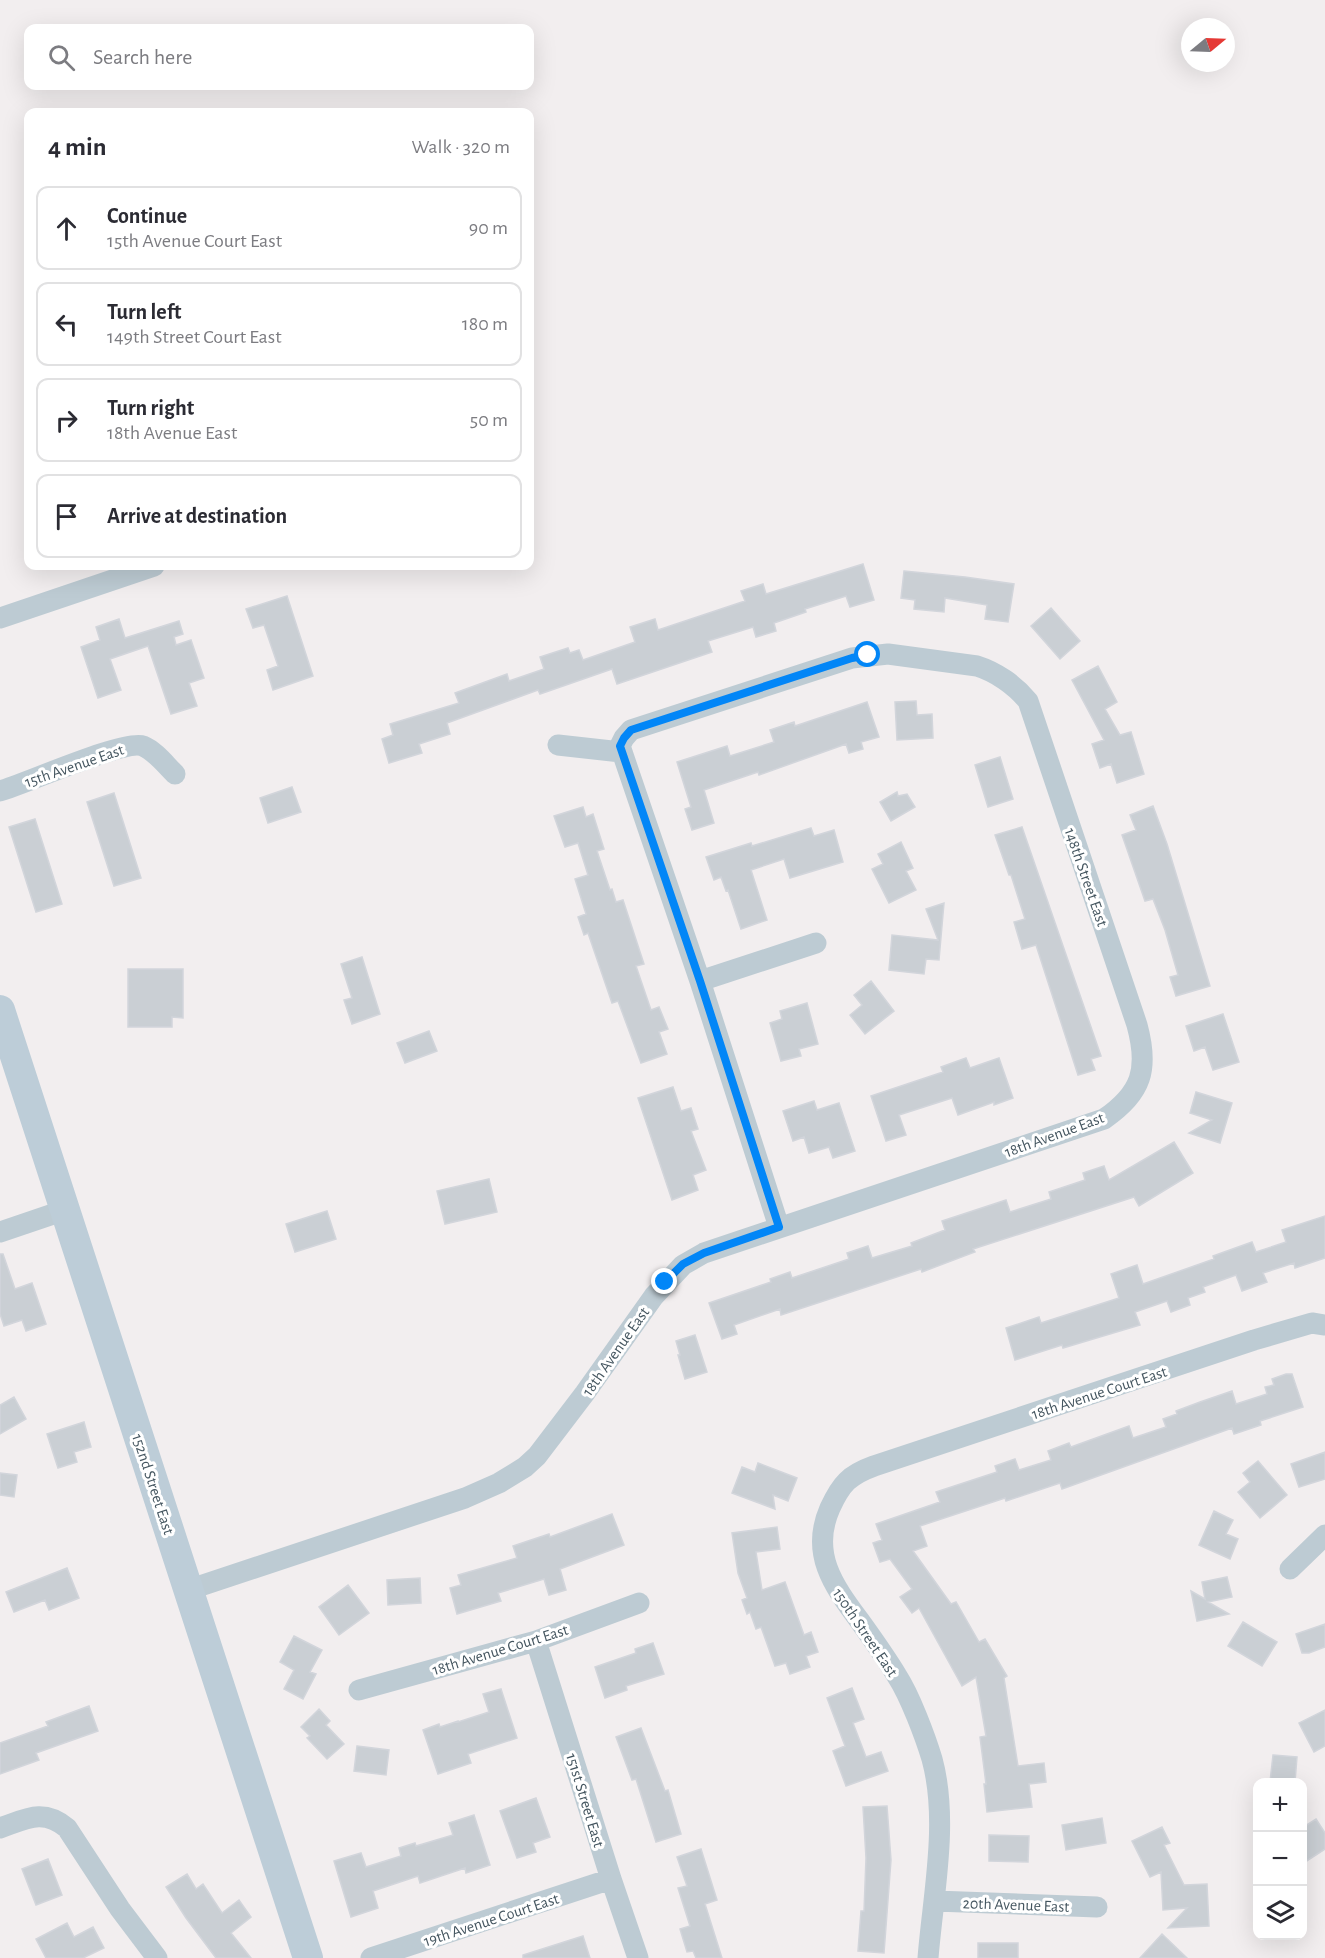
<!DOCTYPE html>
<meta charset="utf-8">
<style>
:root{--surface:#fff;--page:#f2f2f3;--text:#2b2b33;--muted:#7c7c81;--line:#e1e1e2}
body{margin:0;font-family:"Alegreya Sans",sans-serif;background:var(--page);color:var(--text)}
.controls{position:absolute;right:18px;bottom:18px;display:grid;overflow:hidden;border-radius:12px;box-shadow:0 6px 24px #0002}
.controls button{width:54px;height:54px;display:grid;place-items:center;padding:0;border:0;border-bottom:2px solid var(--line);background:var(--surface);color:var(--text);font:30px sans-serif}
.compass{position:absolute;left:1181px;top:18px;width:54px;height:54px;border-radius:50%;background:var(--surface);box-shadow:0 6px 24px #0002;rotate:71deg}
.stop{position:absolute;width:18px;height:18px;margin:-14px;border:4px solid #0286f7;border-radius:50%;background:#fff}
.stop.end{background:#0286f7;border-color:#fff;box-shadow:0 2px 6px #0008}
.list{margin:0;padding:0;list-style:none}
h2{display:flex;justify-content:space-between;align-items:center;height:78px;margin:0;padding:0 24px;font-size:26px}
h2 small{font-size:20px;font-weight:400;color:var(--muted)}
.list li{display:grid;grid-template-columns:39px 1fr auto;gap:18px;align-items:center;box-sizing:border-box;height:84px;margin:0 12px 12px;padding:0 12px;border:2px solid var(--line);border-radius:12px}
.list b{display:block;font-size:22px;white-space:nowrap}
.list p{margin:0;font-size:20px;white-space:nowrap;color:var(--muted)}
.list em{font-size:20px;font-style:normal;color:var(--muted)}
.icon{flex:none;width:33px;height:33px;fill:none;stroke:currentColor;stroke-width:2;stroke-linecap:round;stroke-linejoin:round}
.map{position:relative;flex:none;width:1325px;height:1958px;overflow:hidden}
.search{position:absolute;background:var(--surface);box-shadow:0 6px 24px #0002;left:24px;top:24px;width:510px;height:66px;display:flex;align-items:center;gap:15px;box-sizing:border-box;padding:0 21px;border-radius:12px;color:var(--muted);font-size:22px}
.panel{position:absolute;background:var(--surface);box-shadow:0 6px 24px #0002;left:24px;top:108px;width:510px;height:462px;border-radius:12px}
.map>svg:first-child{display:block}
</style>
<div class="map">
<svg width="1325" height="1958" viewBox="0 0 1325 1958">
<rect width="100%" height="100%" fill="#f2eeef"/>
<!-- building -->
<path fill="#cacfd4" stroke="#d2d5db" stroke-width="1.5" d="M863 564 874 600 850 607 846 596 805 609 806 612 774 623 776 631 756 637 753 627 708 641 712 652 617 684 612 669 540 694 538 690 447 723 450 734 419 744 422 753 389 763 382 739 393 735 390 724 459 703 455 693 507 674 509 681 544 669 540 657 568 648 570 653 579 650 583 660 635 642 630 627 655 619 658 630 745 601 741 591 763 584 766 594Z
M904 571 965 577 1014 584 1008 622 985 619 987 605 945 598 944 612 914 609 915 600 901 598Z
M287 596 313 676 273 690 267 670 278 666 264 625 253 628 246 609Z
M1051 608 1080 641 1060 659 1031 626Z
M119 619 125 638 179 621 183 634 174 637 176 645 191 640 204 678 189 683 197 706 171 714 148 646 110 659 121 690 98 698 81 647 100 640 96 627Z
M1098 666 1117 702 1105 709 1120 735 1131 732 1144 774 1117 783 1111 764 1100 768 1092 744 1104 740 1072 680Z
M916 701 917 715 932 714 933 738 897 740 895 702Z
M867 702 879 737 861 742 863 749 849 753 846 744 759 775 758 772 704 790 714 823 692 830 685 809 691 807 677 762 727 746 730 756 774 742 770 730 794 722 795 726Z
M1000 757 1013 799 988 807 975 765Z
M292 787 301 812 268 823 260 798Z
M897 792 898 796 907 794 915 807 891 821 880 802Z
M114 793 141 878 114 886 87 802Z
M1153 806 1167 844 1210 986 1176 996 1170 977 1178 975 1165 930 1153 899 1145 901 1122 835 1136 830 1130 815Z
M583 807 586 817 593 814 604 849 597 851 610 890 612 889 616 902 623 900 644 964 636 966 651 1010 659 1007 668 1029 659 1032 667 1054 641 1063 618 1001 612 1003 588 933 584 935 578 917 586 914 575 879 588 875 578 843 565 847 554 816Z
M35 819 62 904 36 912 9 827Z
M1022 827 1101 1056 1091 1059 1095 1070 1078 1075 1036 945 1022 949 1014 922 1025 919 1011 875H1009L995 835Z
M811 828 814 836 834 830 843 862 790 878 784 859 751 870 767 920 741 929 728 890 726 891 721 877 714 880 706 857 751 843 752 846Z
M901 842 913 868 906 871 916 890 889 903 872 869 883 864 878 854Z
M944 903 939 960 926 959 924 974 889 970 892 935 938 940 926 909Z
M362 957 380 1014 352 1024 344 1000 352 998 341 964Z
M128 969H183V1018L172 1017V1027H128Z
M871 981 894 1011 865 1034 850 1015 862 1005 854 995Z
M807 1003 818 1044 799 1049 801 1056 781 1061 770 1023 782 1019 780 1011Z
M1223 1014 1239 1062 1213 1070 1205 1047 1194 1051 1186 1026Z
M429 1031 437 1051 405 1063 397 1043Z
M966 1058 970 1068 999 1058 1013 1098 994 1105V1102L958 1115 952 1098 899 1115 906 1135 886 1141 871 1096 943 1072 941 1067Z
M673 1087 681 1111 691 1108 698 1129 691 1131 706 1170 693 1175 698 1190 672 1200 638 1098Z
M1196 1092 1232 1103 1220 1143 1189 1133 1212 1120 1190 1113Z
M814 1101 817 1110 839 1103 855 1151 833 1158 829 1147 809 1153 804 1137 793 1141 783 1111Z
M1174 1142 1193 1173 1139 1206 1134 1197 973 1249 975 1252 922 1272 921 1269 781 1315 780 1309 734 1325 737 1334 722 1339 709 1303 771 1282 770 1279 790 1272 792 1278 849 1259 847 1253 868 1246 872 1258 912 1246 911 1243 945 1230 942 1221 1006 1200 1010 1212 1051 1199 1049 1192 1085 1180 1083 1173 1104 1166 1109 1180Z
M489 1179 497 1212 445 1224 437 1191Z
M327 1211 336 1239 295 1252 286 1224Z
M1325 1216V1258L1295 1268 1294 1263 1263 1273 1267 1282 1242 1291 1236 1275 1203 1287 1205 1292 1188 1298 1190 1305 1171 1312 1167 1301 1135 1312 1140 1325 1063 1348 1062 1345 1015 1360 1006 1328 1039 1317 1041 1323 1119 1298 1111 1274 1137 1265 1143 1284 1214 1259 1213 1256 1252 1242 1256 1252 1286 1242 1282 1230Z
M0 1254H3L15 1289 32 1283 46 1324 26 1331 22 1320 4 1326 0 1314Z
M695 1335 707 1372 685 1379 678 1355H680L676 1341Z
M1286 1374H1292L1303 1407 1260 1421 1261 1425 1234 1434 1232 1428 1062 1489 1060 1483 1006 1501 1005 1498 920 1526 927 1546 913 1551 951 1604 956 1602 979 1642 985 1639 1007 1676 1004 1678 1018 1766 1044 1763 1046 1782 1029 1784 1032 1807 987 1812 984 1784H986L980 1737 986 1736 976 1677 962 1686 919 1608 912 1613 900 1597 912 1589 890 1559 880 1562 873 1543 882 1540 876 1524 940 1502 936 1492 997 1472 995 1466 1015 1459 1019 1470 1051 1460 1048 1451 1069 1443 1071 1447 1129 1426 1133 1438 1166 1427 1163 1419 1177 1414 1176 1411 1200 1402 1232 1391 1236 1404 1267 1394 1265 1387 1274 1385 1272 1379Z
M14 1397 26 1419 0 1434V1405Z
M84 1422 91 1447 74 1452 77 1462 58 1468 47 1434Z
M1325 1452V1479L1299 1487 1291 1464Z
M1258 1461 1287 1495 1260 1518 1238 1492 1250 1482 1243 1473Z
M758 1463 797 1478 788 1501 773 1495 775 1509 732 1493 742 1467 755 1472Z
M0 1473 17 1475 14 1497 0 1495Z
M1214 1511 1233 1520 1226 1534 1238 1539 1230 1559 1199 1545Z
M612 1514 624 1545 560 1569 566 1590 549 1595 544 1579 498 1593 501 1601 457 1614 450 1588 461 1585 458 1575 517 1558 513 1546 549 1534 550 1537Z
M777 1527 780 1549 756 1552 762 1590 785 1582 804 1635 811 1632 818 1652 806 1656 810 1667 790 1674 786 1663 775 1666 761 1627 756 1629 750 1612 747 1614 742 1600 747 1598 738 1573 732 1533Z
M67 1568 79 1598 49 1610 45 1600 14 1612 6 1592Z
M1227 1577 1232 1597 1208 1602 1229 1614 1197 1621 1191 1591 1205 1599 1202 1582Z
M420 1578 421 1603 388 1605 387 1580Z
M348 1585 369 1613 339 1635 319 1607Z
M1243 1622 1277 1642 1262 1666 1228 1646Z
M1325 1624V1647L1309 1653H1302L1296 1634Z
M294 1636 322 1650 310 1672 316 1674 303 1699 284 1689 294 1670 280 1662Z
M653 1643 664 1674 626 1686 627 1690 605 1698 595 1667 636 1653 635 1649Z
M852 1688 864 1719 853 1723 866 1757 881 1752 888 1771 846 1786 833 1751 845 1746 827 1698Z
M501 1689 517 1738 468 1754 471 1763 438 1774 423 1730 439 1724 440 1727 458 1721V1722L489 1712 483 1694Z
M89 1706 98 1731 36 1753 39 1760 0 1774V1743L48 1726 46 1722Z
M319 1709 330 1721 326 1725 344 1744 327 1759 307 1738 310 1736 301 1727Z
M1325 1710V1746L1314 1752 1299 1723Z
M641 1728 665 1791 668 1790 681 1834 656 1842 636 1779 632 1780 616 1737Z
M357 1746 389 1750 386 1775 354 1771Z
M1273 1755 1297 1757 1295 1782H1270Z
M536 1798 550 1837 533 1843 536 1852 517 1858 500 1811Z
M887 1806 891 1860 884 1953 858 1951 861 1911H864L866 1858 863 1807Z
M474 1815 490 1865 466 1873 465 1868 420 1883 418 1876 373 1891 378 1908 351 1917 334 1861 361 1853 366 1867 401 1856 399 1848 415 1843 416 1846 453 1835 449 1823Z
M1102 1818 1106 1843 1066 1850 1062 1825Z
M1316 1819 1325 1833V1849L1302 1864V1828Z
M1162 1827 1170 1843 1164 1845 1184 1885 1207 1884 1209 1926 1168 1928 1187 1908 1163 1910 1161 1872 1150 1877 1132 1841Z
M989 1835 1029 1836 1028 1862 989 1861Z
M701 1849 717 1900 705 1904 722 1958H696L693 1951 687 1952 680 1929 690 1926 678 1888 687 1886 677 1857Z
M48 1859 62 1895 36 1905 22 1869Z
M187 1874 196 1889 203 1884 222 1913 239 1900 251 1917 231 1933 251 1958H216L186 1918 166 1887Z
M67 1923 74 1937 93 1927 104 1948 83 1958H46L36 1939Z
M1162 1934 1187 1958H1140Z
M583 1936 590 1958H523V1955Z
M978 1943H1018V1958H978Z"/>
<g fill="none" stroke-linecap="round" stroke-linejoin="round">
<!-- street -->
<path stroke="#bdcbd3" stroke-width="21" d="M0 618 154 566
M558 745 621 752
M0 791C25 784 125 739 143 746 155 751 165 764 175 774
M700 981 816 943
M0 1232 65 1210
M1290 1569 1325 1535
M188 1590 465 1498 499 1483 525 1467 537 1456 585 1393 654 1296 683 1265 704 1253 1104 1119C1142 1093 1149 1069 1137 1025L1028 701C1015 685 996 672 977 666L888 654 852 658 631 730 624 738 620 746 700 981 779 1227
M536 1641 611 1879 638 1958
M359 1690 536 1641 639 1603
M0 1828C26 1819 43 1808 67 1828L120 1909 157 1958
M935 1901 1097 1907
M371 1958 611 1879
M928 1958C933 1895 949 1821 932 1759 925 1736 910 1696 897 1676 885 1656 872 1638 859 1620 833 1585 810 1553 830 1508 841 1484 849 1475 874 1466L1254 1340 1312 1323 1325 1325"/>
<!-- secondary -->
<path stroke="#bdcdd8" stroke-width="30" d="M0 1010 308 1958"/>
</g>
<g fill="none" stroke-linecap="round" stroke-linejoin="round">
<!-- route -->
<path stroke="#0286f7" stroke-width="8" d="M665 1282 683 1264 704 1253 779 1227 700 981 620 746 624 738 631 730 852 658 868 655"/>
</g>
<g text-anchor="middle" stroke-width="6" stroke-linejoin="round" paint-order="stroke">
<!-- street labels -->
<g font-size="16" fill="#44555f" stroke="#fff">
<text transform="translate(74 765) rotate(-19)" y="6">15th Avenue East</text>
<text transform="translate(1087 877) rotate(71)" y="6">148th Street East</text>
<text transform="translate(1054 1134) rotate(-20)" y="6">18th Avenue East</text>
<text transform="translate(615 1351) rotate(-55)" y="6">18th Avenue East</text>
<text transform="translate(1099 1392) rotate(-18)" y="6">18th Avenue Court East</text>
<text transform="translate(154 1484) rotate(72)" y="6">152nd Street East</text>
<text transform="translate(866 1632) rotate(56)" y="6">150th Street East</text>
<text transform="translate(500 1649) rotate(-17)" y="6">18th Avenue Court East</text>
<text transform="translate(586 1800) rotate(73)" y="6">151st Street East</text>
<text transform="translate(1016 1904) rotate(2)" y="6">20th Avenue East</text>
<text transform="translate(491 1919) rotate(-18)" y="6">19th Avenue Court East</text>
</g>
</g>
</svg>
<div class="controls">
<button>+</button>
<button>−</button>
<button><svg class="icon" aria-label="layers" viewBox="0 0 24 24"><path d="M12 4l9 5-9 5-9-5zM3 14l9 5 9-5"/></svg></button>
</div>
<svg class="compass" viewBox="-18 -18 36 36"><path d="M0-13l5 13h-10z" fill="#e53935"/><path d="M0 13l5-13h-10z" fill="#7c7c81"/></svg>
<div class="stop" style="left:868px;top:655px"></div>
<div class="stop end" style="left:665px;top:1282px"></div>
<div class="search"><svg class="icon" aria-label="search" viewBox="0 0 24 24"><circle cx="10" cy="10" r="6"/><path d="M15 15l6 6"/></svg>Search here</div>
<section class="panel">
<h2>4 min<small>Walk · 320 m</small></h2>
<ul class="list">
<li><svg class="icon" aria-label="ahead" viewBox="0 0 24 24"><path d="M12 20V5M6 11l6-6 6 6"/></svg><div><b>Continue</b><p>15th Avenue Court East</p></div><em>90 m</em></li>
<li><svg class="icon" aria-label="left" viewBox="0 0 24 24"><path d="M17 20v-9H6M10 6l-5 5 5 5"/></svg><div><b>Turn left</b><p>149th Street Court East</p></div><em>180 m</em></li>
<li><svg class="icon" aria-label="right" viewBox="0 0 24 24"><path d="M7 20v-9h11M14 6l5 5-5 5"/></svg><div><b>Turn right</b><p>18th Avenue East</p></div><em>50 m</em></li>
<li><svg class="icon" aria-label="arrive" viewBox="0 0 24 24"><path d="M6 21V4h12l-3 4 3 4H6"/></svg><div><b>Arrive at destination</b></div></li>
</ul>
</section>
</div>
